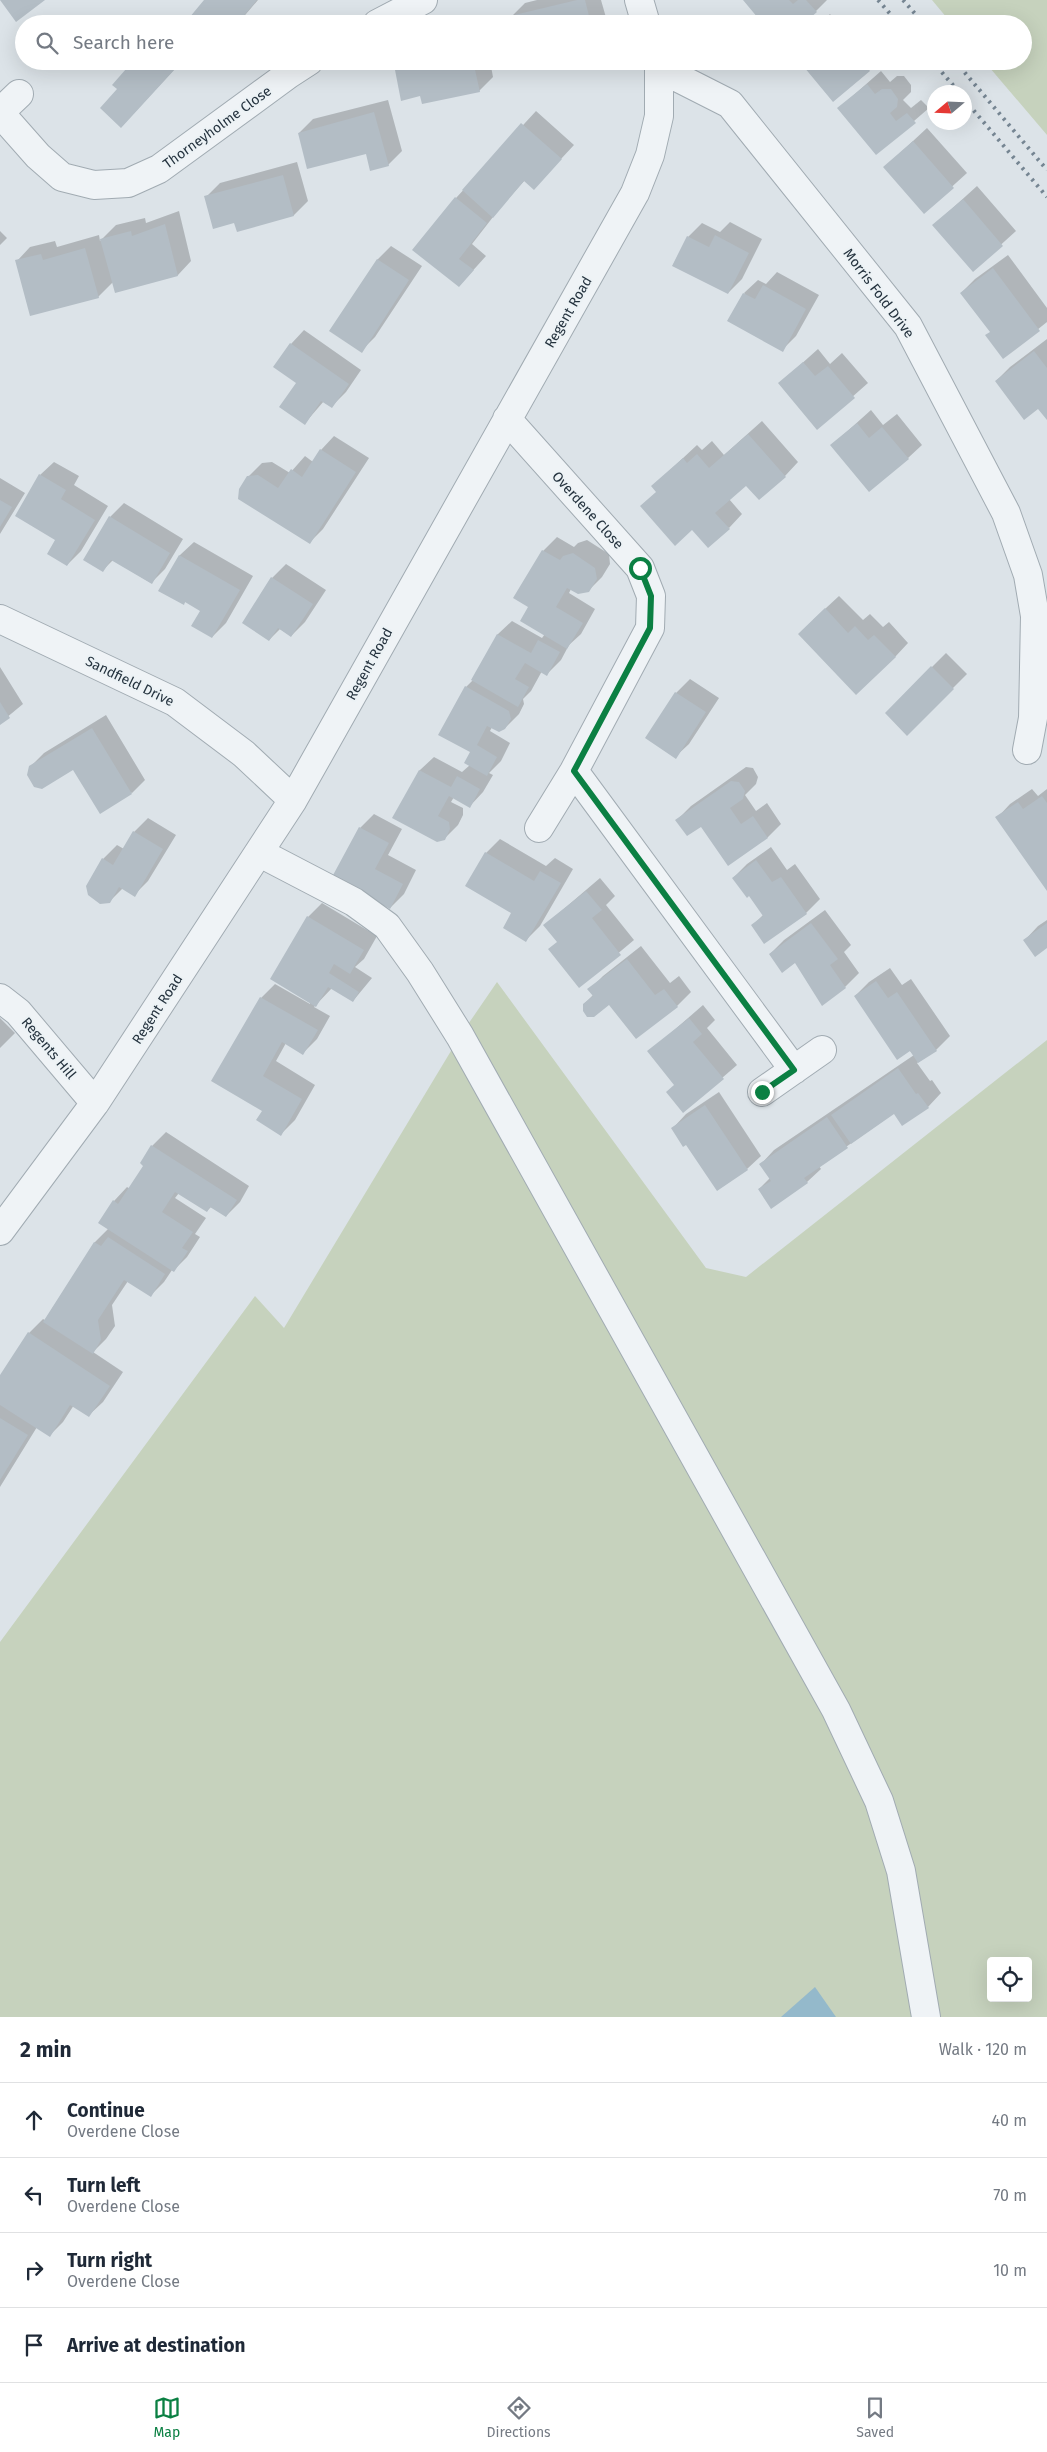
<!DOCTYPE html>
<meta charset="utf-8">
<style>
:root{--surface:#fff;--page:#f2f2f3;--text:#1f2937;--muted:#747a83;--line:#e0e1e3;--accent:#0b8043}
body{margin:0;font-family:"Fira Sans",sans-serif;background:var(--page);color:var(--text)}
.controls{position:absolute;right:15px;bottom:15px;display:grid;overflow:hidden;border-radius:5px;box-shadow:0 5px 20px #0002}
.controls button{width:45px;height:45px;display:grid;place-items:center;padding:0;border:0;border-bottom:1px solid var(--line);background:var(--surface);color:var(--text);font:25px sans-serif}
.compass{position:absolute;left:927px;top:85px;width:45px;height:45px;border-radius:50%;background:var(--surface);box-shadow:0 5px 20px #0002;rotate:251deg}
.stop{position:absolute;width:15px;height:15px;margin:-11px;border:4px solid #0b8043;border-radius:50%;background:#fff}
.stop.end{background:#0b8043;border-color:#fff;box-shadow:0 1px 5px #0008}
.list{margin:0;padding:0;list-style:none}
h2{display:flex;justify-content:space-between;align-items:center;height:65px;margin:0;padding:0 20px;font-size:21px}
h2 small{font-size:16px;font-weight:400;color:var(--muted)}
.list li{display:grid;grid-template-columns:32px 1fr auto;gap:15px;align-items:center;box-sizing:border-box;height:75px;padding:0 20px;border-top:1px solid var(--line)}
.list b{display:block;font-size:19px;white-space:nowrap}
.list p{margin:0;font-size:16px;white-space:nowrap;color:var(--muted)}
.list em{font-size:16px;font-style:normal;color:var(--muted)}
.icon{flex:none;width:28px;height:28px;fill:none;stroke:currentColor;stroke-width:2;stroke-linecap:round;stroke-linejoin:round}
.map{position:relative;flex:none;width:1047px;height:2017px;overflow:hidden}
.search{position:absolute;background:var(--surface);box-shadow:0 5px 20px #0002;left:15px;right:15px;top:15px;height:55px;display:flex;align-items:center;gap:12px;box-sizing:border-box;padding:0 18px;border-radius:28px;color:var(--muted);font-size:19px}
.sheet{height:365px;background:var(--surface)}
nav{display:flex;justify-content:space-around;align-items:center;box-sizing:border-box;height:70px;border-top:1px solid var(--line);background:var(--surface);font-size:14px;color:var(--muted)}
nav a{display:grid;justify-items:center;gap:2px}
nav .on{color:var(--accent)}
.map>svg:first-child{display:block}
</style>
<div class="map">
<svg width="1047" height="2017" viewBox="0 0 1047 2017">
<rect width="100%" height="100%" fill="#dce3e8"/>
<!-- green -->
<path fill="#c6d2bd" fill-rule="evenodd" d="M932 0H1047V135L984 61H1023V24H952Z
M497 982 706 1268 746 1277 1047 1040V2017H0V1642L255 1296 284 1328 460 1036ZM991 1961H1028V1998H991Z"/>
<!-- water -->
<path fill="#94b9cb" d="M815 1987 836 2017H781Z"/>
<!-- shadow -->
<path fill="#0003" d="M206 0H258L240 21 243 24H186Z
M537 0H601L607 21 604 24H504L512 19 511 17 525 3Z
M745 0H827L816 11Z
M830 14 838 24H819Z
M135 61H182L121 127 119 89Z
M405 61H490L493 77 479 91 421 95 396 70Z
M800 61H878L869 70Z
M881 71 890 82 897 76H904L911 85V92L903 100 911 108 921 100 929 108 876 154 839 108Z
M388 100 402 151 388 165 367 152 299 133 313 119Z
M536 111 574 145 534 188 525 180 500 208 472 244 486 256 459 286 456 198Z
M927 128 967 173 924 212 885 167Z
M297 162 308 201 294 215 238 230 235 222 206 197 220 183Z
M977 186 1016 231 973 270 934 225Z
M179 211 191 261 178 275 113 282 98 297 17 261 30 247 55 241 57 247 99 235 100 241 116 225 145 218 146 223Z
M730 222 762 239 742 279 728 293 688 237 702 223 720 232Z
M0 231 7 238 0 245Z
M391 246 422 266 375 337 361 351 377 260Z
M1008 255 1047 308V322L1003 357 991 332 961 293 975 279Z
M777 272 819 295 796 336 782 350 744 293 758 280 766 284Z
M304 330 361 370 346 392 332 406 324 401 305 423 291 344Z
M1047 339V418L1039 407 996 381 1010 367Z
M818 349 830 364 842 353 868 383 817 428 780 383Z
M871 410 883 425 897 414 922 445 908 458 832 445Z
M762 421 798 462 785 476 746 484 729 499 742 514 729 528 657 491 653 486 697 445 702 450 712 441 724 455Z
M334 436 369 458 323 529 309 543 248 477 262 463 272 462 290 473 305 456 313 462 321 450Z
M54 462 79 476 74 485 108 506 81 551 67 565 56 539 40 475Z
M0 478 25 493 0 534Z
M124 503 183 539 165 569 151 583 113 560 102 571 110 517Z
M557 537 574 547 578 543 587 540 609 554 610 564 602 577 588 591 571 589 569 593 595 609 581 634 569 645 561 660 547 674 542 671 531 691 523 699 524 704 519 714 505 728 492 727 490 731 510 743 501 761 489 773 493 775 483 792 470 806 454 797 451 802 463 808V815L458 825 444 839 394 817 420 770 434 757 462 772 470 765 471 752 466 687 473 680 498 634 512 621 542 638 545 634 530 607 543 551Z
M194 542 253 576 226 623 212 637 202 611 186 601 183 604 160 590 180 555Z
M286 564 326 590 305 622 291 636 280 629 269 640 272 578Z
M839 596 863 620 870 614 883 627 889 622 908 643 895 657 813 620Z
M946 653 967 674 907 734 886 713Z
M0 667 23 704 0 723Z
M690 679 719 698 689 744 675 757 676 693Z
M106 715 145 780 132 793 73 768 30 767 44 753Z
M746 767 753 768 758 777 756 784 745 795 756 811 767 803 781 824 768 837 729 864 702 825 677 820 691 806Z
M1032 789 1038 796 1047 789V889L997 818 1010 804Z
M374 814 402 829 388 855 416 870 404 894 390 908 333 877 360 828Z
M148 818 176 835 148 881 134 895 123 888 109 902 87 886 103 859 117 845 124 849 134 832Z
M500 839 546 866 555 858 573 869 540 926 526 940 513 913 467 885 486 853Z
M771 847 787 870 795 864 820 899 806 913 752 926 764 914 750 895 733 878 747 864Z
M600 878 615 896 606 905 634 940 579 986 558 941 545 925Z
M322 903 377 936 364 959 355 967 372 978 353 1001 332 988 314 1007 330 1016 317 1039 303 1053 286 1043 276 1061 315 1085 295 1120 281 1134 263 1111 261 998 275 984 310 1004 308 917Z
M825 910 851 945 844 952 859 973 845 987 795 961 770 954 784 940Z
M1047 920V947L1025 940 1038 926Z
M641 946 670 983 679 976 691 992 677 1006 636 1038 609 1003 584 1004 593 995 589 990 603 976Z
M890 968 902 985 911 979 950 1036 936 1050 917 1063 930 1081 932 1080 941 1093 928 1107 894 1113 819 1166 821 1169 807 1182 759 1189 770 1178 761 1164 774 1150 914 1055 855 996 869 982Z
M703 1005 715 1020 707 1028 737 1065 684 1111 675 1084 649 1052Z
M0 1018 15 1033 0 1048Z
M719 1092 761 1156 747 1169 673 1128 686 1114Z
M166 1132 249 1186 240 1202 226 1216 211 1207 207 1211 179 1193 175 1198 206 1218 195 1234 200 1237 187 1257 173 1271 172 1270 164 1282 151 1295 128 1281 112 1305 115 1326 106 1339 93 1352 123 1372 103 1402 89 1415 74 1405 63 1422 50 1435 37 1427 0 1487V1377L29 1333 43 1319 45 1320 95 1242 108 1229 114 1201 127 1187 130 1189 145 1165 152 1146Z"/>
<!-- building -->
<path fill="#b3bdc5" d="M0 0H45L16 22Z
M204 0H257L237 24H184Z
M577 0H585L591 24H511L510 16Z
M743 0H789L793 4 798 0H806L817 12 803 24H763Z
M133 61H168L176 68 121 128 100 108 117 89 112 85Z
M434 61H473L480 92 422 104 420 96 401 101 395 70Z
M799 61H845L846 63 862 61 870 71 833 102Z
M867 84 875 94 882 89H891L898 99 897 107 890 113 896 121 907 113 916 123 876 155 837 108Z
M374 112 389 166 370 171 366 154 307 169 298 133Z
M521 123 562 159 534 190 524 181 493 218 462 190Z
M913 141 954 188 924 214 883 167Z
M283 175 294 216 237 232 234 223 213 229 204 196Z
M455 197 487 223 459 259 474 270 459 287 412 250Z
M963 199 1003 246 973 272 932 225Z
M165 224 178 276 115 293 100 239 131 231 132 236Z
M715 235 749 253 728 294 672 266 687 236 709 247Z
M85 248 99 298 30 316 15 260 41 254 43 260Z
M377 259 409 280 362 353 329 331Z
M993 268 1040 331 1003 359 985 335 990 332 960 293Z
M763 285 806 309 783 352 727 321 743 293 755 299Z
M290 343 349 384 332 408 321 401 305 425 279 407 296 383 273 367Z
M1034 351 1047 368V420L1038 409 1024 420 995 381Z
M803 362 815 376 828 366 855 398 817 430 778 383Z
M857 423 869 438 882 427 909 459 869 492 830 445Z
M748 434 786 477 759 500 746 486 715 513 730 529 708 548 692 530 675 546 640 506 656 492 651 486 683 458 687 463 697 454 709 468Z
M320 449 356 472 310 544 238 499 239 489 247 476 258 475 278 488 291 469 302 477Z
M39 474 66 490 61 499 95 520 67 566 47 554 55 540 15 516Z
M0 500 12 507 0 527Z
M109 516 170 553 152 584 111 560 103 572 83 560Z
M542 550 560 560 563 556 573 553 595 568 597 579 589 592 578 594 567 588 556 607 583 623 567 649 520 621 528 607 513 598Z
M179 555 240 590 212 638 191 626 200 611 185 602 184 605 158 591Z
M271 577 313 604 291 637 278 628 269 641 242 623Z
M825 608 848 633 855 626 868 640 874 635 896 657 856 695 798 634Z
M497 634 531 653 538 640 560 652 547 676 525 663 515 679 529 687 518 707 471 680Z
M931 666 954 689 907 736 885 713Z
M465 686 509 711 511 719 505 729 499 732 487 726 477 745 497 757 487 776 464 763 470 752 438 735Z
M675 692 706 712 676 759 645 738Z
M0 702 10 718 0 725Z
M92 728 132 794 100 814 73 770 42 789 34 787 27 775 29 766Z
M419 770 451 787 457 776 480 789 470 808 449 796 438 816 449 822 450 829 445 840 437 842 392 818Z
M731 781 739 782 745 791 743 799 730 808 741 824 753 816 768 838 728 866 701 827 687 836 675 820Z
M1042 796 1047 803V891L995 817 1018 802 1023 809Z
M359 827 389 843 375 869 403 884 390 909 332 877Z
M133 831 163 849 135 897 119 887 110 903 100 904 88 895 86 886 102 858 113 865Z
M485 852 534 881 540 871 561 883 526 942 503 928 511 913 465 886Z
M756 860 772 882 781 877 807 914 764 944 751 925 763 916 749 896 747 898 732 878Z
M586 891 602 910 592 918 621 955 579 988 548 949 557 942 543 925Z
M307 916 364 950 350 974 334 964 329 973 359 992 353 1002 328 987 316 1007 270 979Z
M811 923 838 959 830 965 846 988 822 1006 795 963 782 973 769 954Z
M1047 923V948L1035 957 1023 940Z
M627 959 655 995 664 989 678 1007 636 1039 609 1005 594 1017H587L583 1011V1004L593 996 587 989Z
M876 981 888 998 897 992 937 1051 918 1063 910 1051 897 1060 854 996Z
M260 997 318 1030 303 1055 282 1042 263 1076 302 1099 281 1136 256 1120 262 1111 211 1081Z
M689 1018 702 1034 693 1042 724 1079 683 1113 666 1092 674 1085 647 1051Z
M898 1068 916 1094 918 1093 929 1108 902 1126 894 1114 851 1144 831 1115Z
M705 1105 748 1170 717 1191 686 1145 683 1147 671 1128Z
M827 1117 848 1148 804 1178 808 1183 771 1209 758 1189 771 1181 759 1164Z
M151 1145 237 1200 226 1217 210 1207 207 1212 175 1192 162 1212 193 1232 182 1248 188 1251 174 1272 98 1223 113 1200 118 1204 143 1166 140 1163Z
M108 1237 165 1274 151 1297 124 1280 98 1320 101 1340 93 1354 43 1322 94 1242 101 1246Z
M28 1332 110 1386 89 1417 70 1405 50 1437 0 1405V1375Z
M0 1418 28 1435 0 1480Z"/>
<g fill="none" stroke-linecap="round" stroke-linejoin="round">
<!-- minor casing -->
<g stroke="#a1abb2" stroke-width="30">
<path id="minor" d="M639 0 646 24
M377 24 423 0
M659 68 730 104 908 326 1006 513 1028 575 1035 616 1033 718 1027 750
M0 112 19 94
M0 113 38 156 62 177 94 185 128 183 159 169 289 74 309 61
M507 419 640 568 651 596 650 628 574 771 539 828
M0 619 175 702 244 754 293 800
M574 771 794 1070
M260 853 354 902 387 926 420 972 460 1036 836 1710 879 1801 901 1871 926 2017
M0 998 18 1012 95 1103
M762 1092 822 1050
M0 1231 95 1103 293 800 635 193 650 155 659 116V68L657 61"/>
</g>
<!-- minor -->
<use href="#minor" stroke="#eff3f6" stroke-width="28"/>
<!-- rail -->
<path stroke="#758592" stroke-width="4" stroke-dasharray="2.5 5" stroke-linecap="butt" d="M878 0 899 24
M903 0 924 24
M932 61 959 92
M955 61 1047 170
M964 99 1047 197"/>
</g>
<g fill="none" stroke-linecap="round" stroke-linejoin="round">
<!-- route -->
<path stroke="#0b8043" stroke-width="6" d="M640 568 651 596 650 628 574 771 794 1070 762 1092"/>
</g>
<g text-anchor="middle" stroke-width="4" stroke-linejoin="round" paint-order="stroke">
<!-- street labels -->
<g font-size="14" fill="#25333f" stroke="#ecf2f5">
<text transform="translate(217 127) rotate(-36)" y="5">Thorneyholme Close</text>
<text transform="translate(879 293) rotate(53)" y="5">Morris Fold Drive</text>
<text transform="translate(568 312) rotate(-60)" y="5">Regent Road</text>
<text transform="translate(588 510) rotate(48)" y="5">Overdene Close</text>
<text transform="translate(369 664) rotate(-61)" y="5">Regent Road</text>
<text transform="translate(130 681) rotate(26)" y="5">Sandfield Drive</text>
<text transform="translate(157 1009) rotate(-57)" y="5">Regent Road</text>
<text transform="translate(49 1048) rotate(50)" y="5">Regents Hill</text>
</g>
</g>
</svg>
<div class="controls">
<button><svg class="icon" aria-label="locate" viewBox="0 0 24 24"><circle cx="12" cy="12" r="6"/><path d="M12 2v4M12 18v4M2 12h4M18 12h4"/></svg></button>
</div>
<svg class="compass" viewBox="-18 -18 36 36"><path d="M0-13l5 13h-10z" fill="#e53935"/><path d="M0 13l5-13h-10z" fill="#747a83"/></svg>
<div class="stop" style="left:640px;top:568px"></div>
<div class="stop end" style="left:762px;top:1092px"></div>
<div class="search"><svg class="icon" aria-label="search" viewBox="0 0 24 24"><circle cx="10" cy="10" r="6"/><path d="M15 15l6 6"/></svg>Search here</div>
</div>
<section class="sheet">
<h2>2 min<small>Walk · 120 m</small></h2>
<ul class="list">
<li><svg class="icon" aria-label="ahead" viewBox="0 0 24 24"><path d="M12 20V5M6 11l6-6 6 6"/></svg><div><b>Continue</b><p>Overdene Close</p></div><em>40 m</em></li>
<li><svg class="icon" aria-label="left" viewBox="0 0 24 24"><path d="M17 20v-9H6M10 6l-5 5 5 5"/></svg><div><b>Turn left</b><p>Overdene Close</p></div><em>70 m</em></li>
<li><svg class="icon" aria-label="right" viewBox="0 0 24 24"><path d="M7 20v-9h11M14 6l5 5-5 5"/></svg><div><b>Turn right</b><p>Overdene Close</p></div><em>10 m</em></li>
<li><svg class="icon" aria-label="arrive" viewBox="0 0 24 24"><path d="M6 21V4h12l-3 4 3 4H6"/></svg><div><b>Arrive at destination</b></div></li>
</ul>
</section>
<nav>
<a class="on"><svg class="icon" aria-label="map" viewBox="0 0 24 24"><path d="M3 6l6-2 6 2 6-2v14l-6 2-6-2-6 2zM9 4v14M15 6v14"/></svg>Map</a>
<a><svg class="icon" aria-label="directions" viewBox="0 0 24 24"><path d="M12 3l9 9-9 9-9-9zM9 14v-3h6M13 9l2 2-2 2"/></svg>Directions</a>
<a><svg class="icon" aria-label="saved" viewBox="0 0 24 24"><path d="M7 4h10v16l-5-4-5 4z"/></svg>Saved</a>
</nav>
